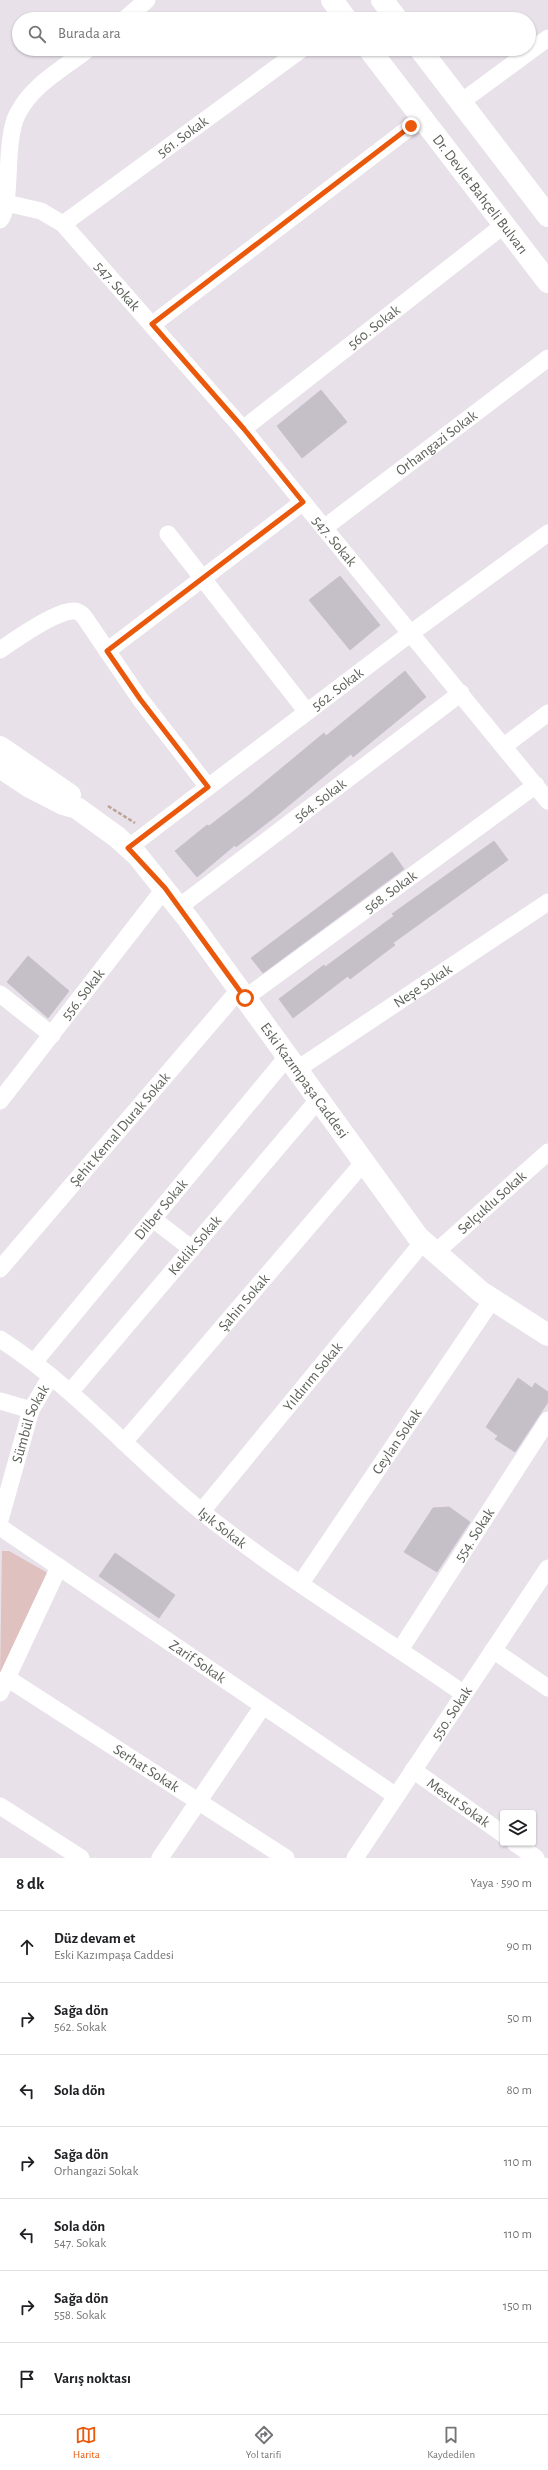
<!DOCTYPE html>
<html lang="tr">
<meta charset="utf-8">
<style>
:root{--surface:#fff;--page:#f6f6f6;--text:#202124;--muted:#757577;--line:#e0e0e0;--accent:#ea580c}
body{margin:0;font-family:"Alegreya Sans",sans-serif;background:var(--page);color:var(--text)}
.controls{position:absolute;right:12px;bottom:12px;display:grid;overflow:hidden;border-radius:4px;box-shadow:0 1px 3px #0004}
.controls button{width:36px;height:36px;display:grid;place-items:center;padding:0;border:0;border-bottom:1px solid var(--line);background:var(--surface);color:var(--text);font:20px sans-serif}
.stop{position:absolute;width:12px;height:12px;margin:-9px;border:3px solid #ea580c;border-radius:50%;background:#fff}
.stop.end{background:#ea580c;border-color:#fff;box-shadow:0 1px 4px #0008}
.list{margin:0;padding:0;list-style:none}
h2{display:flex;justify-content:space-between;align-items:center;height:52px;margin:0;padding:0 16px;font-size:17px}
h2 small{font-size:13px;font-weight:400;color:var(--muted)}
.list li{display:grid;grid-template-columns:26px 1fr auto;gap:12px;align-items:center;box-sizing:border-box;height:72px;padding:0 16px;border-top:1px solid var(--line)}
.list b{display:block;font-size:15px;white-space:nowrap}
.list p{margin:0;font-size:13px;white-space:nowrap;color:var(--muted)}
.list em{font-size:13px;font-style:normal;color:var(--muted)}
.icon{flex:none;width:22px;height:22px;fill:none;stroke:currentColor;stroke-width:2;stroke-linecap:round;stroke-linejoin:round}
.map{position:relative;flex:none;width:548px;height:1858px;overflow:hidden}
.search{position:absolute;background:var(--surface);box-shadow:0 1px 3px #0004;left:12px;right:12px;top:12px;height:44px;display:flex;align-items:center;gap:10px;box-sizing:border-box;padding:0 14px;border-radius:22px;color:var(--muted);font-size:15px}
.sheet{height:556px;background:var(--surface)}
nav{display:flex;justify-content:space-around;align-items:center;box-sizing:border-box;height:56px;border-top:1px solid var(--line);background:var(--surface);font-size:11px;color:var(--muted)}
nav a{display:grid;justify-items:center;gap:2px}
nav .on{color:var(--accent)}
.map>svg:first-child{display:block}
</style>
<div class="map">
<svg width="548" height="1858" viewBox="0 0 548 1858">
<rect width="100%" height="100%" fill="#e8e1ea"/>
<!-- green -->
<path fill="#dfc1bf" d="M2 1551H9L46 1572 49 1577 0 1678Z"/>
<!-- building -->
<path fill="#c5bfc8" stroke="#cac0ce" d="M321 390 347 422 302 458 277 426Z
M340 576 380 625 350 650 309 600Z
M405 671 426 697 353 757 351 754 276 816 236 847 235 845 197 877 175 851 207 825 209 826 248 796 324 733 326 736Z
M494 841 508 860 393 943 395 945 350 979 348 976 293 1018 279 999 324 965 325 967 394 916 392 914Z
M392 852 404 869 263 973 251 958Z
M28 956 69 991 48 1018 7 982Z
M518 1378 532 1388 535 1383 548 1392V1402L515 1452 495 1439 498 1436 486 1427Z
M449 1507 470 1522 437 1572 404 1552 433 1508Z
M115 1553 175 1595 159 1618 99 1576Z"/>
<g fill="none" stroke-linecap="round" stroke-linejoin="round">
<!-- path -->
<path stroke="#bda498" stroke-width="2.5" stroke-dasharray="4 2" stroke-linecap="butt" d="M108 806 135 823"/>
<!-- minor -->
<g stroke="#fff" stroke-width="17">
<path d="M125 19 147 0"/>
<path d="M461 102 548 38"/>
<path id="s1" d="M6 203 41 211 63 224 243 429 548 801"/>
<path d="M0 220C13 206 3 140 18 113 33 84 63 69 88 49"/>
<path id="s2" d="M63 224 302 49"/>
<path d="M153 324 422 118"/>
<path id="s3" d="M243 429 504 225"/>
<path id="s4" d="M324 528 548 358"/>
<path d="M168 534 307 712"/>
<path d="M0 650C13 641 65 604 78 612 82 613 85 618 87 621L140 699 208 787"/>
<path d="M107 651 303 502"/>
<path d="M504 746 548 713"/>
<path id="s5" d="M128 848 411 633 548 533"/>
<path id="s6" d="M179 907 461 693"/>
<path d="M0 994 52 1035"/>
<path id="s7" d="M245 998 536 785"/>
<path id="s8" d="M296 1070 548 902"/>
<path id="s9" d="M0 1101 165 888"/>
<path d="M153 1219 192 1249"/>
<path id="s10" d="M435 1253 548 1152"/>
<path id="s11" d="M0 1269 239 990"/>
<path id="s12" d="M0 1339C75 1387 132 1455 201 1511 284 1578 377 1633 464 1694"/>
<path id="s13" d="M35 1361 287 1057"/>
<path id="s14" d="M71 1391 318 1100"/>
<path d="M0 1401 31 1410"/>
<path id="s15" d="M124 1442 363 1163"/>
<path id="s16" d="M202 1511 423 1242"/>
<path id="s17" d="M0 1520 31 1410 51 1376"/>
<path id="s18" d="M0 1527 396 1796"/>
<path id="s19" d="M301 1583 492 1300"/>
<path id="s20" d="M400 1650 548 1420"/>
<path d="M493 1650 548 1688"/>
<path id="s21" d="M7 1678 286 1858"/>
<path d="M0 1693 59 1567"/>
<path id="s22" d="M413 1770 503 1834"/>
<path d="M0 1806 81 1858"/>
<path d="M515 1843 536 1858"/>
<path d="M160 1858 263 1706"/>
<path id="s23" d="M355 1858 548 1568"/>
</g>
<!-- tertiary -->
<g stroke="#fff" stroke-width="22">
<path d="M332 0 346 19"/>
<path d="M382 0 397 19"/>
<path id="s24" d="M369 49 548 282"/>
<path d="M420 49 548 216"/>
<path d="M0 747 70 795"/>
<path id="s25" d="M0 767 30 787 63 804 77 808 117 837 137 855 188 919 418 1237 481 1292 548 1335"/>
</g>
</g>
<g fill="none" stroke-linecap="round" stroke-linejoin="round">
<!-- route -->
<path stroke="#ea580c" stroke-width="5" d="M245 998 165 888 128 848 208 787 140 699 107 651 303 502 244 429 152 324 411 126"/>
</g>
<g text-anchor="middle" stroke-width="3" stroke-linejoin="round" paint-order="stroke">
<!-- street labels -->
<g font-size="15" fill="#5c6059" stroke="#fff">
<text dy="5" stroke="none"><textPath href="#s2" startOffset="148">561. Sokak</textPath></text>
<text dy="5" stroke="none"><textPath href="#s24" startOffset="183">Dr. Devlet Bahçeli Bulvarı</textPath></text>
<text dy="5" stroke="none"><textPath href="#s1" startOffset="144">547. Sokak</textPath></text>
<text dy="5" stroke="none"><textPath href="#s3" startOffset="166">560. Sokak</textPath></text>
<text dy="5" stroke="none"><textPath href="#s4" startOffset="141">Orhangazi Sokak</textPath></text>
<text dy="5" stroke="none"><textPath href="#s1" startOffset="479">547. Sokak</textPath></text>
<text dy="5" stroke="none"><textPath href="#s5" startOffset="263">562. Sokak</textPath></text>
<text dy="5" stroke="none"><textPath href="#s6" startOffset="177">564. Sokak</textPath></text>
<text dy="5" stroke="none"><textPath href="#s7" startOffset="180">568. Sokak</textPath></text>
<text dy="5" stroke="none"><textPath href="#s8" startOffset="152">Neşe Sokak</textPath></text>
<text dy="5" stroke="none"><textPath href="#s9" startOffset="135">556. Sokak</textPath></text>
<text dy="5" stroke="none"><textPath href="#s25" startOffset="445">Eski Kazımpaşa Caddesi</textPath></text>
<text dy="5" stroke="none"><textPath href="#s11" startOffset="184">Şehit Kemal Durak Sokak</textPath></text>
<text dy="5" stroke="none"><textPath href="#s10" startOffset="76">Selçuklu Sokak</textPath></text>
<text dy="5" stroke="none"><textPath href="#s13" startOffset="197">Dilber Sokak</textPath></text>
<text dy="5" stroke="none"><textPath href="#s14" startOffset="191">Keklik Sokak</textPath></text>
<text dy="5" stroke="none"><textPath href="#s15" startOffset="184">Şahin Sokak</textPath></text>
<text dy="5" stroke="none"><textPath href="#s16" startOffset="174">Yıldırım Sokak</textPath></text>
<text dy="5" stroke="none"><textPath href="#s17" startOffset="101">Sümbül Sokak</textPath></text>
<text dy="5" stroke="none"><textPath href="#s19" startOffset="171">Ceylan Sokak</textPath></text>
<text dy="5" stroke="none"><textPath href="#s12" startOffset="292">Işık Sokak</textPath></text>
<text dy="5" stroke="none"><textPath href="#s20" startOffset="137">554. Sokak</textPath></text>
<text dy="5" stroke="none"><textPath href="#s18" startOffset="239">Zarif Sokak</textPath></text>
<text dy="5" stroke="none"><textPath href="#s23" startOffset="174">550. Sokak</textPath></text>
<text dy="5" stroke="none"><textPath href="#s21" startOffset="166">Serhat Sokak</textPath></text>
<text dy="5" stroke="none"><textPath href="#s22" startOffset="56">Mesut Sokak</textPath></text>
</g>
</g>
</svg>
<div class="controls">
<button><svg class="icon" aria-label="layers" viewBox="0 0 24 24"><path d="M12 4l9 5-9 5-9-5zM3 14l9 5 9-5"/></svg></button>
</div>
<div class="stop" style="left:245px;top:998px"></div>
<div class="stop end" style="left:411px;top:126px"></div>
<div class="search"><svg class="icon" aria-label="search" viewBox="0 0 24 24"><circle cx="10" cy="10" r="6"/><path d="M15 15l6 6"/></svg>Burada ara</div>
</div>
<section class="sheet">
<h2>8 dk<small>Yaya · 590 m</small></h2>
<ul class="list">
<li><svg class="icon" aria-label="ahead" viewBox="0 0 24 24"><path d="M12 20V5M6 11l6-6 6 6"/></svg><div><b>Düz devam et</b><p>Eski Kazımpaşa Caddesi</p></div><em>90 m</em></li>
<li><svg class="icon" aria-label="right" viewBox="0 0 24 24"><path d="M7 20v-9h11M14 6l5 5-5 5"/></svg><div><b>Sağa dön</b><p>562. Sokak</p></div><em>50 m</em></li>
<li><svg class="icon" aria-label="left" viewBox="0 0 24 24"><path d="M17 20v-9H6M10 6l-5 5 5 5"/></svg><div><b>Sola dön</b></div><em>80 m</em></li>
<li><svg class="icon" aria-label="right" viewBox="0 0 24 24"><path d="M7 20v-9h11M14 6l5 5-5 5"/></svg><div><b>Sağa dön</b><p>Orhangazi Sokak</p></div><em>110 m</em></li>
<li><svg class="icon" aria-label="left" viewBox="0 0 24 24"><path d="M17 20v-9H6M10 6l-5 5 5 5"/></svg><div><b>Sola dön</b><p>547. Sokak</p></div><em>110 m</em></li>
<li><svg class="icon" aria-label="right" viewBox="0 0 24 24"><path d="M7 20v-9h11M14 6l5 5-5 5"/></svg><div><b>Sağa dön</b><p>558. Sokak</p></div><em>150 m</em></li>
<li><svg class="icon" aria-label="arrive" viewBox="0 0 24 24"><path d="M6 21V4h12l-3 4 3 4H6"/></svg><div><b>Varış noktası</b></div></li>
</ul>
</section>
<nav>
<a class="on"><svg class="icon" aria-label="map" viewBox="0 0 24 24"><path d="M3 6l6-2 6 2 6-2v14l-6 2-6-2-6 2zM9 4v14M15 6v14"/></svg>Harita</a>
<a><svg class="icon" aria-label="directions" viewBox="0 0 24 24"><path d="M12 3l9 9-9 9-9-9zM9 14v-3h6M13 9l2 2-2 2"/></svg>Yol tarifi</a>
<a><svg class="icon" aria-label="saved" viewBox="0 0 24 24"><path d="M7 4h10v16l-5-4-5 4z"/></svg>Kaydedilen</a>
</nav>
